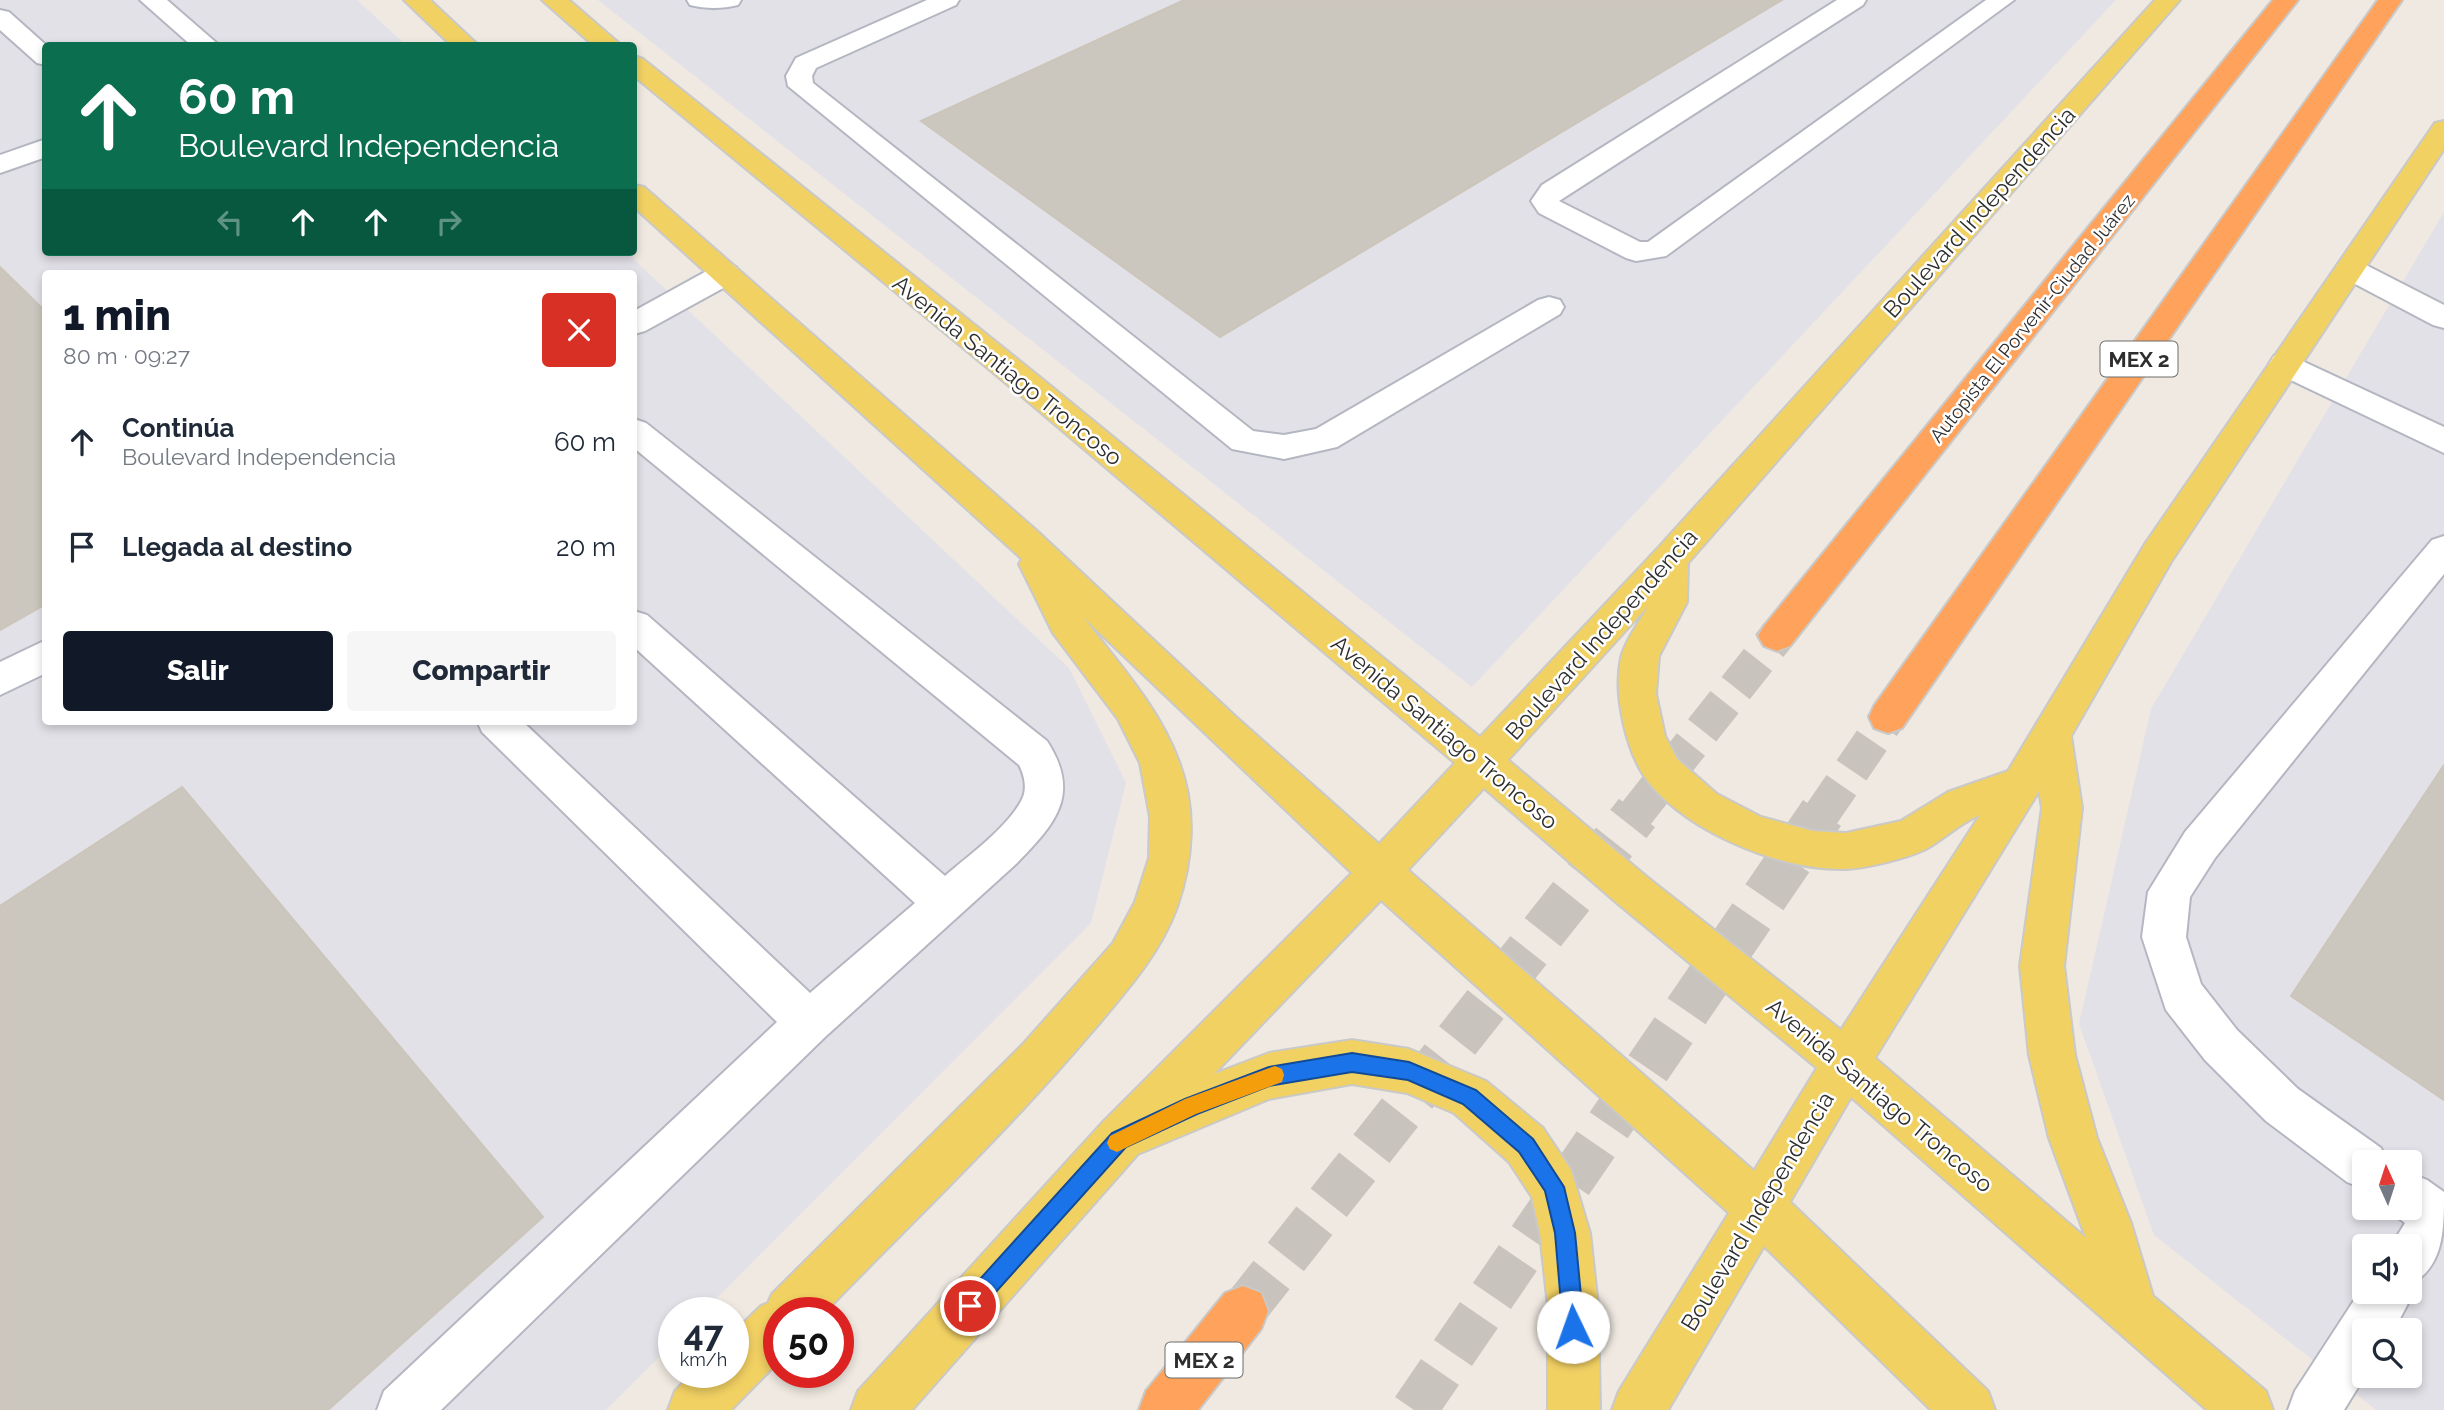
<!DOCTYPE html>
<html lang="es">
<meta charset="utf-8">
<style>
:root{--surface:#fff;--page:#f6f6f7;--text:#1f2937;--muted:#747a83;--accent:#111827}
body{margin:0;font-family:Raleway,sans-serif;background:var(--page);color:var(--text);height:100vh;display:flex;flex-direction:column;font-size:26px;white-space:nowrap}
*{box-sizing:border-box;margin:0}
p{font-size:23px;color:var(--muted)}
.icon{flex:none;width:38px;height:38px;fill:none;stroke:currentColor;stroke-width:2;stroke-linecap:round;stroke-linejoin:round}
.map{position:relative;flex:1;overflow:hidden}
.side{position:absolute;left:42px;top:270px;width:595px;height:455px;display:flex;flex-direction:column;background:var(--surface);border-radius:7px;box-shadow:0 4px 10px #0003}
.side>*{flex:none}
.guide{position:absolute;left:42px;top:42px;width:595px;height:214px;border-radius:7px;box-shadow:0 4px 10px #0003;background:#0b6e4f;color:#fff;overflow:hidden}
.needle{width:46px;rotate:357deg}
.controls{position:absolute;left:2352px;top:1150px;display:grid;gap:14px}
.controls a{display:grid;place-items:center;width:70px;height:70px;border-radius:7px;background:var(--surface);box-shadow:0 4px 10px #0003;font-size:35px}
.speed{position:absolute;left:658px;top:1297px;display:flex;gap:14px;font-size:35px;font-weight:700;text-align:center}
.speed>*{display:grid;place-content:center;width:91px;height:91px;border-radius:50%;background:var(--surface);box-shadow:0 4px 10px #0003;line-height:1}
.speed small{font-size:18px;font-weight:400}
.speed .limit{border:10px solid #d22;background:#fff;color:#111}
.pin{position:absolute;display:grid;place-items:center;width:60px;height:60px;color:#fff;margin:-30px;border:4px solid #fff;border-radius:50%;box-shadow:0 2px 7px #0007}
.me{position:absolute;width:77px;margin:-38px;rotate:357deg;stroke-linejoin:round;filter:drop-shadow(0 0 5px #0008)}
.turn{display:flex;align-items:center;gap:24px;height:147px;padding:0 21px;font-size:32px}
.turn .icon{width:91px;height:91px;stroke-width:2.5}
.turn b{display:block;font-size:49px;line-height:60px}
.lanes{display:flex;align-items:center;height:66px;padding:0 21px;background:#0003;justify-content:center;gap:35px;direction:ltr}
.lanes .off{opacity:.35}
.round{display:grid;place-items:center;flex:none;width:74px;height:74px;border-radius:7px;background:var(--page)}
.summary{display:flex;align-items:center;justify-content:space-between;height:119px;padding:0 21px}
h1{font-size:42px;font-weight:800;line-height:52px;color:var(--accent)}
.cta{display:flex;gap:14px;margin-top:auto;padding:14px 21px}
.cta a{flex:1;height:80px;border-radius:7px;background:var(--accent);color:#fff;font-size:28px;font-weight:800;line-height:80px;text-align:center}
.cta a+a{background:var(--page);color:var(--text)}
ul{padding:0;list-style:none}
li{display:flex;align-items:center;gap:21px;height:105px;padding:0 21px}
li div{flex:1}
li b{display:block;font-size:26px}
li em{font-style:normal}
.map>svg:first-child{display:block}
</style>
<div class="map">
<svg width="2444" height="1410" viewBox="0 0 2444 1410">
<rect width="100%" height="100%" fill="#efe9e1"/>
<!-- industrial -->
<path fill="#e3e1e8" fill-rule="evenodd" d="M0,0H357L406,45L46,46V252H626L1069,668L1126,783L1091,923L703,1312H674V1342L606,1410H0ZM46,273H634V721H46Z
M598,0H2116L1472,687Z
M2444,212V1410H2376L2154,1235L2079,1024L2151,709ZM2364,1162H2410V1208H2364ZM2364,1246H2410V1292H2364ZM2364,1330H2410V1376H2364Z"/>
<!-- building -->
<path fill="#cbc7bf" stroke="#cbc5ba" stroke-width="2" d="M1184,0H1782L1220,337L921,121Z
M0,267L46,312V604L0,630Z
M2444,765V1100L2291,996Z
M182,787L543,1217L328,1410H0V906Z"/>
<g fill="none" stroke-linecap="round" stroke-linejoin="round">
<!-- highway-tunnel-far1 -->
<path stroke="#c8c4bd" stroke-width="36" stroke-dasharray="36 18" stroke-linecap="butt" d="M1635,815L1777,636
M1821,815L1888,717"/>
<!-- highway-tunnel -->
<path stroke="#c8c4bd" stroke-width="46" stroke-dasharray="46 23" stroke-linecap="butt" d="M1243,1311L1637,813
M1414,1410L1822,813"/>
<defs>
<path id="minor" d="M140,0H167L220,46H192Z
M687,0H741L738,5C723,9 705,9 690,5Z
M927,0H959L956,5L816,68L812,76L813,83L1253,431L1284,435L1316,429L1538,300L1549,297L1560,300L1564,307L1560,314L1337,447L1284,459L1232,449L788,86L786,76L796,58Z
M1837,0H1866L1863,5L1559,201L1640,242H1648L1986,0H2014L1666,256L1636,261L1626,258L1539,213L1531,201L1542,185Z
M0,10L9,12L47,46L46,65L37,63L0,30Z
M46,139V157L0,173V155Z
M2350,260L2360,262L2444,305V328L2433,325L2340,276L2335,269L2340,262Z
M725,265L736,267L740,274L736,281L645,331L634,334V311L714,267Z
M2285,353L2444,427V453L2274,372L2269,364L2274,356Z
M634,419L646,423L1047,741C1082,795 1055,824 1016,864L825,1037L441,1410H377L384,1391L777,1022L482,732L477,721H522L810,993L915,903L634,647V611L647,615L945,876C968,856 1011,825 1023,797C1027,787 1024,774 1019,765L634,448Z
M2444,536V574L2215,858L2190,897L2186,937L2201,984L2237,1030L2298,1089L2381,1148L2387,1162H2364V1189L2347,1182L2266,1121L2205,1060L2166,1010L2142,937L2148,892L2185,832L2432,540Z
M46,640V673L0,695V662Z
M2410,1173L2427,1180L2444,1192C2444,1230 2444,1266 2411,1284L2414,1292L2394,1330H2364L2365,1376L2344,1410H2288L2295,1391L2364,1285V1292H2410V1246H2391L2405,1223L2393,1214L2390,1208H2410Z"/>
<path id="major" d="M404,0H430L479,46H452Z
M542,0H569L622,46H594Z
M2155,0H2180L1688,563L1687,602L1659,656L1656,694L1665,736L1677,759L1717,794L1761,817L1813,831L1846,833L1901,821L1948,792L2008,771L2145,544L2435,123L2444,121V149L2171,562L2071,736L2082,808L2064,966L2075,1055L2097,1138L2131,1223L2153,1296L2266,1391L2273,1410H2207L1851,1097L1790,1202L1988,1391L1995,1410H1931L1764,1246L1668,1410H1612L1619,1391L1729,1213L1381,900L1214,1074L1269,1053L1352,1040L1409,1049L1486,1081L1543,1128L1571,1170L1590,1233L1598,1306L1600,1410H1548V1306L1540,1233L1532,1197L1509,1162L1454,1113L1407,1093L1352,1084L1269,1099L1138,1154L912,1410H851L858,1391L1102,1123L1352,873L1083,617C1118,663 1159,707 1179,762C1197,809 1193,861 1177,907C1159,956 1124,994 1091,1033C1008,1131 914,1220 825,1312H779V1361L731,1410H668L675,1391L694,1372H733V1333L761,1306L768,1303L772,1294L1024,1043L1113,943L1135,902L1149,858L1150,817L1140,763L1118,719L1053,633L1019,564L1022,559L634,207V185L644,187L1037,531L1236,717L1379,844L1455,763L1019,394L634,76V56L643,59L1041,378L1480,737L1657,549ZM1648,606C1640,622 1625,640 1621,658C1613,693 1626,755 1650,784C1691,833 1780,870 1844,869C1864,869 1908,858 1926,849C1944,839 1960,823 1980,815L1841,1030L1647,877L1508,760ZM1484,788L1617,903L1817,1068L1754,1171L1408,870ZM2039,791L2042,808L2020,966L2029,1055L2049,1138L2086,1238L1875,1058Z"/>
<path id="highway" d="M2273,0H2298L1790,646L1777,651L1764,646L1758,636L1764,626Z
M2378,0H2402L1902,728L1888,733L1874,728L1869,717L1874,706Z
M1243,1286L1261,1293L1268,1311L1261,1329L1198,1410H1139L1146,1391L1225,1293Z"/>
</defs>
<!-- minor casing -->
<use href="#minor" stroke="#b4b7c1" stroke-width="4"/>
<!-- major casing -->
<use href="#major" stroke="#c9c9c9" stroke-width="4"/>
<!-- highway casing -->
<use href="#highway" stroke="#c9c9c9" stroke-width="4"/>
<!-- minor -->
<use href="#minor" fill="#fff" fill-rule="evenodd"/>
<!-- major -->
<use href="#major" fill="#f2d163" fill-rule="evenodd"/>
<!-- highway -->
<use href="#highway" fill="#ffa35c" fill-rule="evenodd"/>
</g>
<!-- route -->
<path fill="#1a73e8" stroke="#114b97" stroke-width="2" d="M1352,1053L1409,1062L1476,1090L1533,1139L1564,1187L1575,1233L1584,1327L1581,1335L1573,1338L1566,1335L1563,1327L1555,1233L1545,1191L1519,1152L1463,1104L1408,1080L1352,1072L1269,1086L1197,1114L1126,1147L977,1313L970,1317L962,1313L959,1306L962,1299L1112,1133L1185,1099L1269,1067Z"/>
<!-- slow -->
<path fill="#f59e0b" d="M1275,1066L1282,1069L1284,1075L1282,1082L1196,1114L1117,1152L1110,1149L1107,1143L1110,1136L1185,1099Z"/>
<g text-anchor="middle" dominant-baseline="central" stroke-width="5" stroke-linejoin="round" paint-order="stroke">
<!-- far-street labels -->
<g font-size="19" fill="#2e2e2e" stroke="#fff">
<text transform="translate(2032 318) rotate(-51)">Autopista El Porvenir-Ciudad Juárez</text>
</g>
<!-- shield labels -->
<g fill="#fff" stroke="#6d6d6d" stroke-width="2">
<rect x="2100.5" y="341.5" width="77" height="35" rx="5"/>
<rect x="1165.5" y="1342.5" width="77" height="35" rx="5"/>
</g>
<g font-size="21" font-weight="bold" fill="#2e2e2e">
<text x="2139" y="359">MEX 2</text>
<text x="1204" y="1360">MEX 2</text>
</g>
<!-- street labels -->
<g font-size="23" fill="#2e2e2e" stroke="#fff">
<text transform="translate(1979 212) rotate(-48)">Boulevard Independencia</text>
<text transform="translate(1008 370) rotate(39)">Avenida Santiago Troncoso</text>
<text transform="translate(1601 634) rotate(-48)">Boulevard Independencia</text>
<text transform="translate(1445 732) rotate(40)">Avenida Santiago Troncoso</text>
<text transform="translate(1880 1095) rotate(40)">Avenida Santiago Troncoso</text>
<text transform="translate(1757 1211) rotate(-59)">Boulevard Independencia</text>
</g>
</g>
</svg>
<div class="controls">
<a><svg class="needle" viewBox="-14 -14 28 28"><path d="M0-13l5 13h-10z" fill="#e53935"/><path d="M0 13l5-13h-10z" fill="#747a83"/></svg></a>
<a><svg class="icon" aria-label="sound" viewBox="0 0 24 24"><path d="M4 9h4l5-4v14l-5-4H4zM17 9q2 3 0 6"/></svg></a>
<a><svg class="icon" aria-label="search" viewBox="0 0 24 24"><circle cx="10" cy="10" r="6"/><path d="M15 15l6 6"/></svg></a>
</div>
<div class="speed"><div>47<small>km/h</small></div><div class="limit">50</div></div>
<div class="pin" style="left:970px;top:1306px;background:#d93025"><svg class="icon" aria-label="arrive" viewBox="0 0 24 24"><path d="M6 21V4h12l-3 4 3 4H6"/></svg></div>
<svg class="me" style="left:1573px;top:1327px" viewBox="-20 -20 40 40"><circle r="19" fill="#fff"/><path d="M0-13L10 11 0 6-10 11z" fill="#1a73e8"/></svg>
<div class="guide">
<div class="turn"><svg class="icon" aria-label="ahead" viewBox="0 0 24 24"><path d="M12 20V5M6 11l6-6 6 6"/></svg><div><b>60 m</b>Boulevard Independencia</div></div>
<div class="lanes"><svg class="icon off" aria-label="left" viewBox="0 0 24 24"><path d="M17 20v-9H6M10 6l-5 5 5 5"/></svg><svg class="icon" aria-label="ahead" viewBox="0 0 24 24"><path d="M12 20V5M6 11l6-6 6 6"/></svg><svg class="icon" aria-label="ahead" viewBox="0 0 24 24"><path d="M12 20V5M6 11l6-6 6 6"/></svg><svg class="icon off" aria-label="right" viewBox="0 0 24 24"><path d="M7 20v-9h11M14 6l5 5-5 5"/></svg></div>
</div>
<section class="side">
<div class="summary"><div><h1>1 min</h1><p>80 m · 09:27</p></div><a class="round" style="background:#d93025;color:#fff"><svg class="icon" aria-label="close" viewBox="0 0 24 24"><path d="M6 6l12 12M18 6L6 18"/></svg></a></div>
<ul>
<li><svg class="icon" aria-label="ahead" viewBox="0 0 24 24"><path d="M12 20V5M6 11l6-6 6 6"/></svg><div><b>Continúa</b><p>Boulevard Independencia</p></div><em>60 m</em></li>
<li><svg class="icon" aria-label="arrive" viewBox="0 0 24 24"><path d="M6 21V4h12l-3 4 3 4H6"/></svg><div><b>Llegada al destino</b></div><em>20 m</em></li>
</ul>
<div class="cta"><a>Salir</a><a>Compartir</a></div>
</section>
</div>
